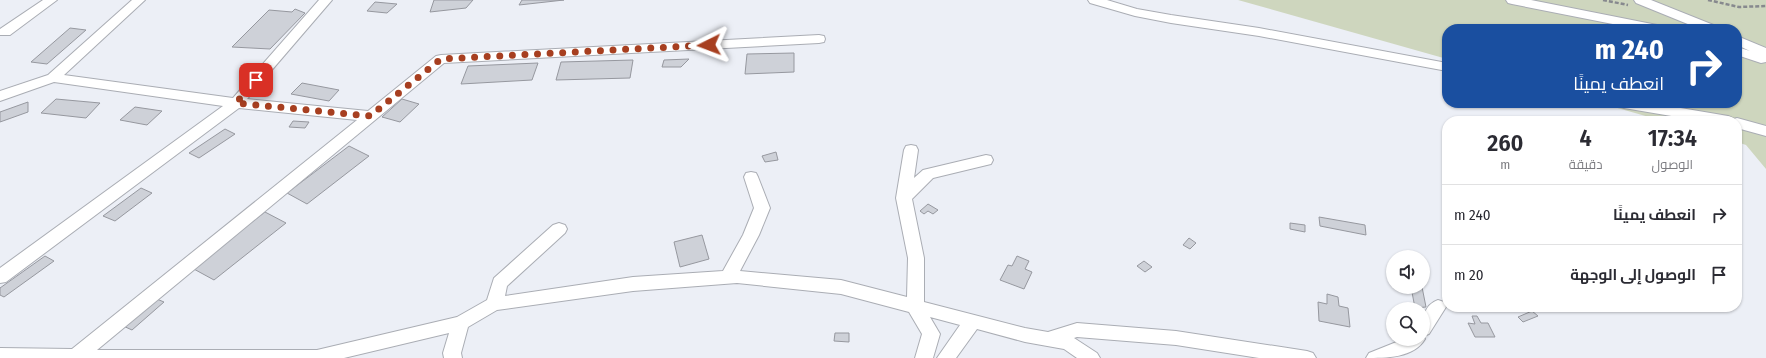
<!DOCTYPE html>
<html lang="ar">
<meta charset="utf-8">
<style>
:root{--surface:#fff;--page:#f7f7f7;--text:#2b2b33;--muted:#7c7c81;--line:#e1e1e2}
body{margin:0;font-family:"Fira Sans Condensed",Cairo,sans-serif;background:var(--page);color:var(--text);direction:rtl;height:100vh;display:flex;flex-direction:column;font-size:15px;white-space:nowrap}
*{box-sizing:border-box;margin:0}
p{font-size:13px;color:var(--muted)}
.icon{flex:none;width:22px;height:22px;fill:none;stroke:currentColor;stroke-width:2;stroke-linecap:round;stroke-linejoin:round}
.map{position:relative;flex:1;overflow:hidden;direction:ltr}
.details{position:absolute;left:1442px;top:116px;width:300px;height:196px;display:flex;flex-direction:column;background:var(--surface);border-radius:16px;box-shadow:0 1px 3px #0004;direction:rtl}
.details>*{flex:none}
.guide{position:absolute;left:1442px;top:24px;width:300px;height:84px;border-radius:16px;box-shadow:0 1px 3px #0004;direction:rtl;background:#1a4fa0;color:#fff;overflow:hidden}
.tools{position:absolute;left:1386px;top:250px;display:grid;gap:8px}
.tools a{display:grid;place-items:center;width:44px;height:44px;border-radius:50%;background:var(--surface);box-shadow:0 1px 3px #0004;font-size:20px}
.pin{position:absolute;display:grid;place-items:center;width:34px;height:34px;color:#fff;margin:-17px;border-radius:8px;box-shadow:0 2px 6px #0006}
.me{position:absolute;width:44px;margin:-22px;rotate:267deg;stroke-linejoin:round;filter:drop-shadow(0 0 3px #0008)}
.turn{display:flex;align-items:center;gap:14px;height:84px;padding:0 12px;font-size:18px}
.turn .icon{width:52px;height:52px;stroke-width:2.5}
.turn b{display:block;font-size:28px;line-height:34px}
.eta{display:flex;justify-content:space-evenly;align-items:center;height:68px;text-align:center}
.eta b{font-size:24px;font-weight:600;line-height:28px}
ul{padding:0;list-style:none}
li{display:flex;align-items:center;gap:12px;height:60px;padding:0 12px;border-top:1px solid var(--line)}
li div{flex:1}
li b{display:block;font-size:15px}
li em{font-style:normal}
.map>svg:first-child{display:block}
</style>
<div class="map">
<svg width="1766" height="358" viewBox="0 0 1766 358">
<rect width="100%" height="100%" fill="#eceff6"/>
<!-- green -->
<path fill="#ced6be" d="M1238,0H1766V169L1746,145L1737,142V121H1663L1600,103H1737V29H1447V59Z"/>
<!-- building -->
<path fill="#ced1d8" stroke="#96989f" d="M434,0H473L466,8L430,12Z
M522,0H564L519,5Z
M375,2L397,4L387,13L367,11Z
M295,9L305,13L270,49L232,47L269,10L292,12Z
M70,28L86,30L47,64L31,62Z
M794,53V72L745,74L747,54Z
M689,59L681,67H662L664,60Z
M633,60L630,78L556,80L561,62Z
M538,63L532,80L461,84L468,66Z
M302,83L339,90L329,101L291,94Z
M56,99L100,103L86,118L41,113Z
M402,99L419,104L400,122L382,117Z
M28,102V112L0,122V112Z
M135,107L162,111L147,125L120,120Z
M293,121L309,122L305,128L289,127Z
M225,129L235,134L199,158L189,153Z
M349,146L369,156L307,204L287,193Z
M776,152L778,160L765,162L762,156Z
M141,188L152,193L115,221L103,216Z
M928,204L938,210L933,214L928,211L924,214L920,211Z
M265,212L286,223L214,280L192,268Z
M1319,217L1365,225L1366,235L1320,226Z
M1290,223L1305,225V232L1290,229Z
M702,235L709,259L680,267L674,242Z
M1189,238L1196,243L1190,249L1183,245Z
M45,256L54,261L4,297L0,295V288Z
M1017,256L1029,261L1025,269L1032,272L1024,289L1000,280L1008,265L1012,266Z
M1144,261L1152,267L1145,272L1137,266Z
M1411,287H1422L1426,307L1415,308Z
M1327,294L1338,297L1339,306L1348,308L1350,327L1319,321L1318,302L1327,304Z
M152,297L164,302L132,330L121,325Z
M1532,311L1538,316L1523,322L1518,317Z
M1472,316H1477L1481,323H1488L1495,337H1475L1468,323L1475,324Z
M835,333H849V342L834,341Z"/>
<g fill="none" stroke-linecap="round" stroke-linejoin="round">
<defs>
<path id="street" d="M43,0H57L10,35H0V29Z
M132,0H145L64,75L233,98L319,0H332L247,99L368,111L436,56L441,55L819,35L824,36L825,39L824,42L819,43L444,63L97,350H317L457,317L487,300L494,278L553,225L559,223L565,225L567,229L565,233L507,286L505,296L633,277L723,271L743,235L754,208L744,177L746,173L751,172L756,173L758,177L770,208L759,235L740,271L841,280L907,297L908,258L896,198L904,150L906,146L911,145L916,146L918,150L914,178L923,170L986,155L991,156L993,160L991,164L933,178L912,199L924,258V302L1025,328L1048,332L1077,323L1176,331L1307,351L1313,353L1316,358H1259L1176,345L1077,337L1074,338L1097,353L1100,358H1077L1064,349L1025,342L977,329L956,358H937L960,325L930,317L940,334L933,358H915L922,334L909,312L841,294L737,283L633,291L497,310L468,327L461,353L462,358H444L443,353L449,333L344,358H0V348L72,349L357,120L239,108L6,282L0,283V268L223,106L54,82L0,101V91L48,75Z
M1088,0H1107L1137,9L1171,15L1259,28L1447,63V71L1259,36L1171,23L1135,16L1090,3Z
M1506,0H1531L1657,25L1662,26L1663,29H1638L1512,4L1508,3Z
M1634,0H1651L1716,26L1717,29H1700L1636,3Z
M1737,36L1766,48V62L1761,63L1737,55V47L1750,51L1737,45Z
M1617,103H1651L1728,116L1734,119L1737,118L1766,126V136L1737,128V121H1701L1624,108L1619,106Z
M1438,300L1444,302L1446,307L1429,334L1423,336L1425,339C1414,358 1386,358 1366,358L1369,353L1404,339H1423C1423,324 1421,306 1438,300Z"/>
</defs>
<!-- street casing -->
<use href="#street" stroke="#aaadb4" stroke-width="2"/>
<!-- path -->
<path stroke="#87898e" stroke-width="2.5" stroke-dasharray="4 2" stroke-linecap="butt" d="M1603,0L1628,5
M1708,0L1739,7L1766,6"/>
<!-- street -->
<use href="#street" fill="#fff" fill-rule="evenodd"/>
</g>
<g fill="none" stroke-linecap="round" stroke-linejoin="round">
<!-- route -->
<path stroke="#a73f20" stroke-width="7" stroke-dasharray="0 12.6" d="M256,80L236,103L370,116L441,59L709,45"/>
</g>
</svg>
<div class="tools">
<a><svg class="icon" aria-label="sound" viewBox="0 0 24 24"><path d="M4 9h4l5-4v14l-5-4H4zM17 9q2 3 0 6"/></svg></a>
<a><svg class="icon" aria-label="search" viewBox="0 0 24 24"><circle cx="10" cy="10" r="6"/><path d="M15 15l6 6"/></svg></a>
</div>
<div class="pin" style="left:256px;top:80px;background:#d93025"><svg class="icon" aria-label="arrive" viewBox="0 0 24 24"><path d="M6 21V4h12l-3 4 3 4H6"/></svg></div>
<svg class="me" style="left:709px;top:45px" viewBox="-20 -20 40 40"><path d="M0-17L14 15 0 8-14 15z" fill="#a73f20" stroke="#fff" stroke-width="4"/></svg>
<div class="guide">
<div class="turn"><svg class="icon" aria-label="right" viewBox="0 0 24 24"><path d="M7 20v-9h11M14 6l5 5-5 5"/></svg><div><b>240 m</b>انعطف يمينًا</div></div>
</div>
<section class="details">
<div class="eta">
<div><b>17:34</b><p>الوصول</p></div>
<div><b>4</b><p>دقيقة</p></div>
<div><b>260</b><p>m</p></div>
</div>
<ul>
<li><svg class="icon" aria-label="right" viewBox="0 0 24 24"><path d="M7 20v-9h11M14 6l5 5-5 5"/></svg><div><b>انعطف يمينًا</b></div><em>240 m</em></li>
<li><svg class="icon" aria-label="arrive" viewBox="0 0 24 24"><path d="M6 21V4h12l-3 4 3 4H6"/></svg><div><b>الوصول إلى الوجهة</b></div><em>20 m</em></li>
</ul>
</section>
</div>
